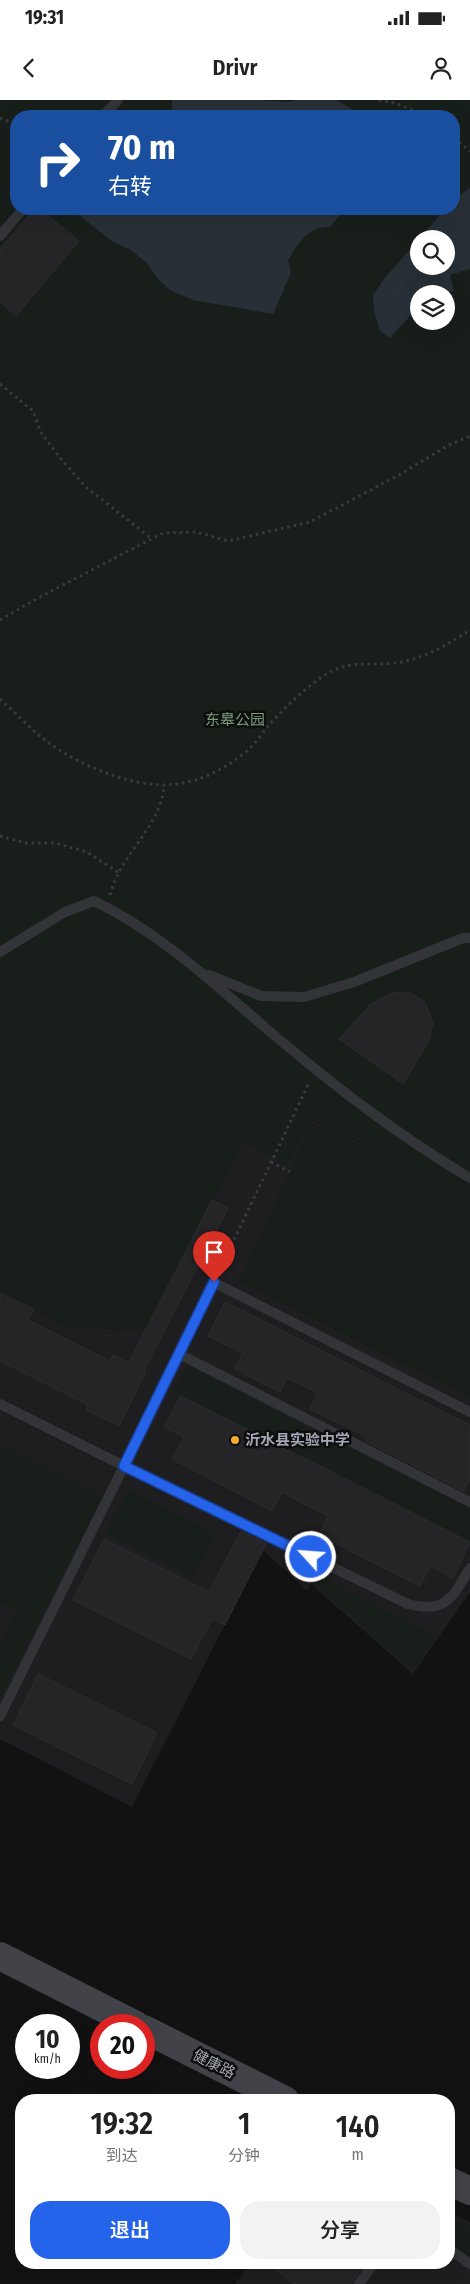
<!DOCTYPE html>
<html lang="zh">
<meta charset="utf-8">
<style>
:root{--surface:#fff;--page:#f2f2f2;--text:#222;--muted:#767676;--accent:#2563eb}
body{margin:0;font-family:"Fira Sans Condensed","Noto Sans SC",sans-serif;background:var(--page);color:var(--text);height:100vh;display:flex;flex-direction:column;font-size:19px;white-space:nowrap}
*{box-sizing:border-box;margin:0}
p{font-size:16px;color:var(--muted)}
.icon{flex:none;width:28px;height:28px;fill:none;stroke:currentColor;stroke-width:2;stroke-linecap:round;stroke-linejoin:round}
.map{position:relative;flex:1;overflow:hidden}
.panel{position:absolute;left:15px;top:1994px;width:440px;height:175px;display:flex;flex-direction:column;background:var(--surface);border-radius:20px;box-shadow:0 5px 20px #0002}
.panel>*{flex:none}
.banner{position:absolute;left:10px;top:10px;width:450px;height:105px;border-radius:20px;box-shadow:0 5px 20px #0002;background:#1a4fa0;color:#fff;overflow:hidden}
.fabs{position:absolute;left:410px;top:130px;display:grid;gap:10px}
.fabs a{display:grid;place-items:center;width:45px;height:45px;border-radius:50%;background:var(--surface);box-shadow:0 5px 20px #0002;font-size:25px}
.speed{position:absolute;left:15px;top:1914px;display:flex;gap:10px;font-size:25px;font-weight:700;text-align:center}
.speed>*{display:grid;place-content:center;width:65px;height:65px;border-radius:50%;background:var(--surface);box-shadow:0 5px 20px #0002;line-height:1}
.speed small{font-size:12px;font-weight:400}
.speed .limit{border:8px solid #d22;background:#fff;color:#111}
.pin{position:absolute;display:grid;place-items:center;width:42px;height:42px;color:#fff;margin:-51px -21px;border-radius:50% 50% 50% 0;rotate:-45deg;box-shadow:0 0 5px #0007}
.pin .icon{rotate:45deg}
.me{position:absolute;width:55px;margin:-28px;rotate:296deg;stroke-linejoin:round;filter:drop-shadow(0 0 4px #0008)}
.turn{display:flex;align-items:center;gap:18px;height:105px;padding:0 15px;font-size:22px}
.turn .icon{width:65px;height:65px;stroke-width:2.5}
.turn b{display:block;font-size:35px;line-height:42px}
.eta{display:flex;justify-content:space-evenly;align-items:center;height:85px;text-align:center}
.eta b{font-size:30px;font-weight:600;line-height:35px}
.primary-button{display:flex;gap:10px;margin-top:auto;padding:10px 15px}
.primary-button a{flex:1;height:58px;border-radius:20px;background:var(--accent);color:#fff;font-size:20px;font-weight:600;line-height:58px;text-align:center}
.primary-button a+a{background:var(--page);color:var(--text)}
.status{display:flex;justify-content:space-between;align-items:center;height:35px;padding:0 25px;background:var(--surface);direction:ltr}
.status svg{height:14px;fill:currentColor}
header{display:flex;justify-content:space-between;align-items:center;height:65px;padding:0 15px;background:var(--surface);font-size:22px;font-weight:600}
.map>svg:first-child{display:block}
</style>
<div class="status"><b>19:31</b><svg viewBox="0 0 49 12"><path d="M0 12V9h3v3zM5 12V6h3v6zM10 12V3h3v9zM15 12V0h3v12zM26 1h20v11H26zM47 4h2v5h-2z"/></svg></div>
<header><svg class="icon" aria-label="back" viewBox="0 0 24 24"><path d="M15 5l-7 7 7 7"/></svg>Drivr<svg class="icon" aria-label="person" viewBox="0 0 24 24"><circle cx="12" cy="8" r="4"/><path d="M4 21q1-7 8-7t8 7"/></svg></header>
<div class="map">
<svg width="470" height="2184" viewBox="0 0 470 2184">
<rect width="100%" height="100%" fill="#121213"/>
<!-- built -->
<path fill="#1e1e20" d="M310,1019L470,1094V1492L413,1574L311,1484L307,1491L263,1450L132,1707L0,1639V1193L69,1227L145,1230L243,1042Z
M449,2112L470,2122V2184H235L251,2163L449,2162Z"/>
<!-- green -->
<path fill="#181e19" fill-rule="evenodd" d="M0,0H470V1094L311,1019L287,1065L243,1042L145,1230L69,1227L0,1193ZM16,16H454V109H16ZM419,139H446V166H419ZM419,194H446V221H419Z
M312,1023L470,1097V1297L239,1182Z
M187,1266L470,1410V1442L174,1292Z
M0,1344L102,1395L0,1599V1545L17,1511L0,1502Z
M128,1390L215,1434L192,1478L105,1434Z
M314,1473L436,1536L412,1570L312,1481Z
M449,2118L470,2127V2158L449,2144Z"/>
<!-- water -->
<path fill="#283037" d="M172,0H254L288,2L297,0H336L364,16H172Z
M470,88V169L450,175L454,191L446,194H419V207L415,208L411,215L390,238L380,231L374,211L373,195L384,179L419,139V166H446V139H419L445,109H454V99Z
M71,109H345L330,127C309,125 297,145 288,160L291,173L273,214L193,200L170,190L157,178L146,162L129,149L113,142Z"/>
<!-- building -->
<path fill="#252527" stroke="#2c2c2f" d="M34,109H40L79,141L16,216L0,202V149Z
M408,892L425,902L433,924L428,943L403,984L339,939L370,905L391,893Z
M212,1100L228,1108L144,1270L146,1271L119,1326L86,1310L88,1305L0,1261V1193L34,1209L28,1220L110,1261L113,1255L129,1262Z
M225,1202L470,1325V1379L464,1391L365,1341L367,1337L310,1309L318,1293L287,1278L280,1292L235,1269L243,1253L208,1236Z
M181,1296L470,1442L453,1478L430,1466L420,1486L319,1435L328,1416L306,1405L282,1392L272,1411L172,1359L184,1337L164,1327Z
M241,1431L266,1444L225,1525L212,1519L191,1559L73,1500L104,1439L209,1492Z
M38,1574L157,1633L132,1684L13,1625Z
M266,2162H366L350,2184H294Z"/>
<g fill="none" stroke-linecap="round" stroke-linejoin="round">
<!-- path -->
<path stroke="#393b3f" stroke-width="3" stroke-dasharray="2.5 4" stroke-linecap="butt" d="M379,0L395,3L426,16
M0,18L16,24
M454,38L470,51
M0,284L33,311L40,331L60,358L86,387L152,439
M0,520L38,498L163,433L196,432L228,441L310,422L397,376L449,345L470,336
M0,599C16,613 31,630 48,642C77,664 127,685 164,685C195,685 227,669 249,649C257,642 262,633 268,626C285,607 307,586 328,573C351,560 371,566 394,563C422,560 447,545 470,530
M0,736L26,743H55L87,752L119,773
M110,795C120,754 162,726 164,685
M271,1062L290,1072
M220,1169L309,983"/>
<!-- lane -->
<path stroke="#333438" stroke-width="10" d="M103,16L118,0
M0,136L23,109
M0,852L65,812L94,801C159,832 213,883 268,930C332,984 397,1035 470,1078
M209,875L261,896L304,897L354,882L463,838H470
M179,1254L470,1402
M0,1304L124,1366L0,1616
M470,1312L213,1182L124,1366L408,1504C446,1514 452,1498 470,1468
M449,2149L470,2164
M359,2184L375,2162"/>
<!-- secondary -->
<path stroke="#414348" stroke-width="28" d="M0,1856L136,1925
M144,1929L285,2000
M449,2081L470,2091"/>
</g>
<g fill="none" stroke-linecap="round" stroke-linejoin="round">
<defs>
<path id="route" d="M214,1182L124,1366L311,1457"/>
</defs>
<!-- route casing -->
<use href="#route" stroke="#184099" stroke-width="12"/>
<!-- route -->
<use href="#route" stroke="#2563eb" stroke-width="9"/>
</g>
<!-- markers -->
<circle fill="#f2af2b" stroke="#0d0d0e" stroke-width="2" cx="235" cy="1340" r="5"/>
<g text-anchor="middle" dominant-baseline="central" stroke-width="5" stroke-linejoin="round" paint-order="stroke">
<!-- park labels -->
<g font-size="15" fill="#7a9f7c" stroke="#0d0d0e">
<text x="235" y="620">东皋公园</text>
</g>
<!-- poi labels -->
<g font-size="15" font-weight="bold" fill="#a3a8b4" stroke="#0d0d0e" text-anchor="start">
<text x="245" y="1340">沂水县实验中学</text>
</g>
<!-- street labels -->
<g font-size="15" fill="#a3a8b4" stroke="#0d0d0e">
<text transform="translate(214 1964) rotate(27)">健康路</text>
</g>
</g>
</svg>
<div class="fabs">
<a><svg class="icon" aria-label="search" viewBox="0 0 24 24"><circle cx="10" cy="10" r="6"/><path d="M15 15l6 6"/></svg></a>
<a><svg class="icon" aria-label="layers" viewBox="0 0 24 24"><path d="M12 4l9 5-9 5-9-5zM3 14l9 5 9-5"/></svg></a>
</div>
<div class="speed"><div>10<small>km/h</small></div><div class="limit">20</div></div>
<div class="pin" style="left:214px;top:1182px;background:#d93025"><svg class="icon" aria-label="arrive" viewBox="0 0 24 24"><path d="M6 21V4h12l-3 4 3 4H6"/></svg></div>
<svg class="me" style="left:311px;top:1457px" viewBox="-20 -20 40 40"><circle r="17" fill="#2563eb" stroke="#fff" stroke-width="3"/><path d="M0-11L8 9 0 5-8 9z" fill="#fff"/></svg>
<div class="banner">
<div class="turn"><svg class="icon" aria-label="right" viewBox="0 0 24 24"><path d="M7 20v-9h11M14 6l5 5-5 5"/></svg><div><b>70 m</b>右转</div></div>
</div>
<section class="panel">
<div class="eta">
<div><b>19:32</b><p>到达</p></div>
<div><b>1</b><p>分钟</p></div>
<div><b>140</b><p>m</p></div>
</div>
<div class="primary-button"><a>退出</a><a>分享</a></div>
</section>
</div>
